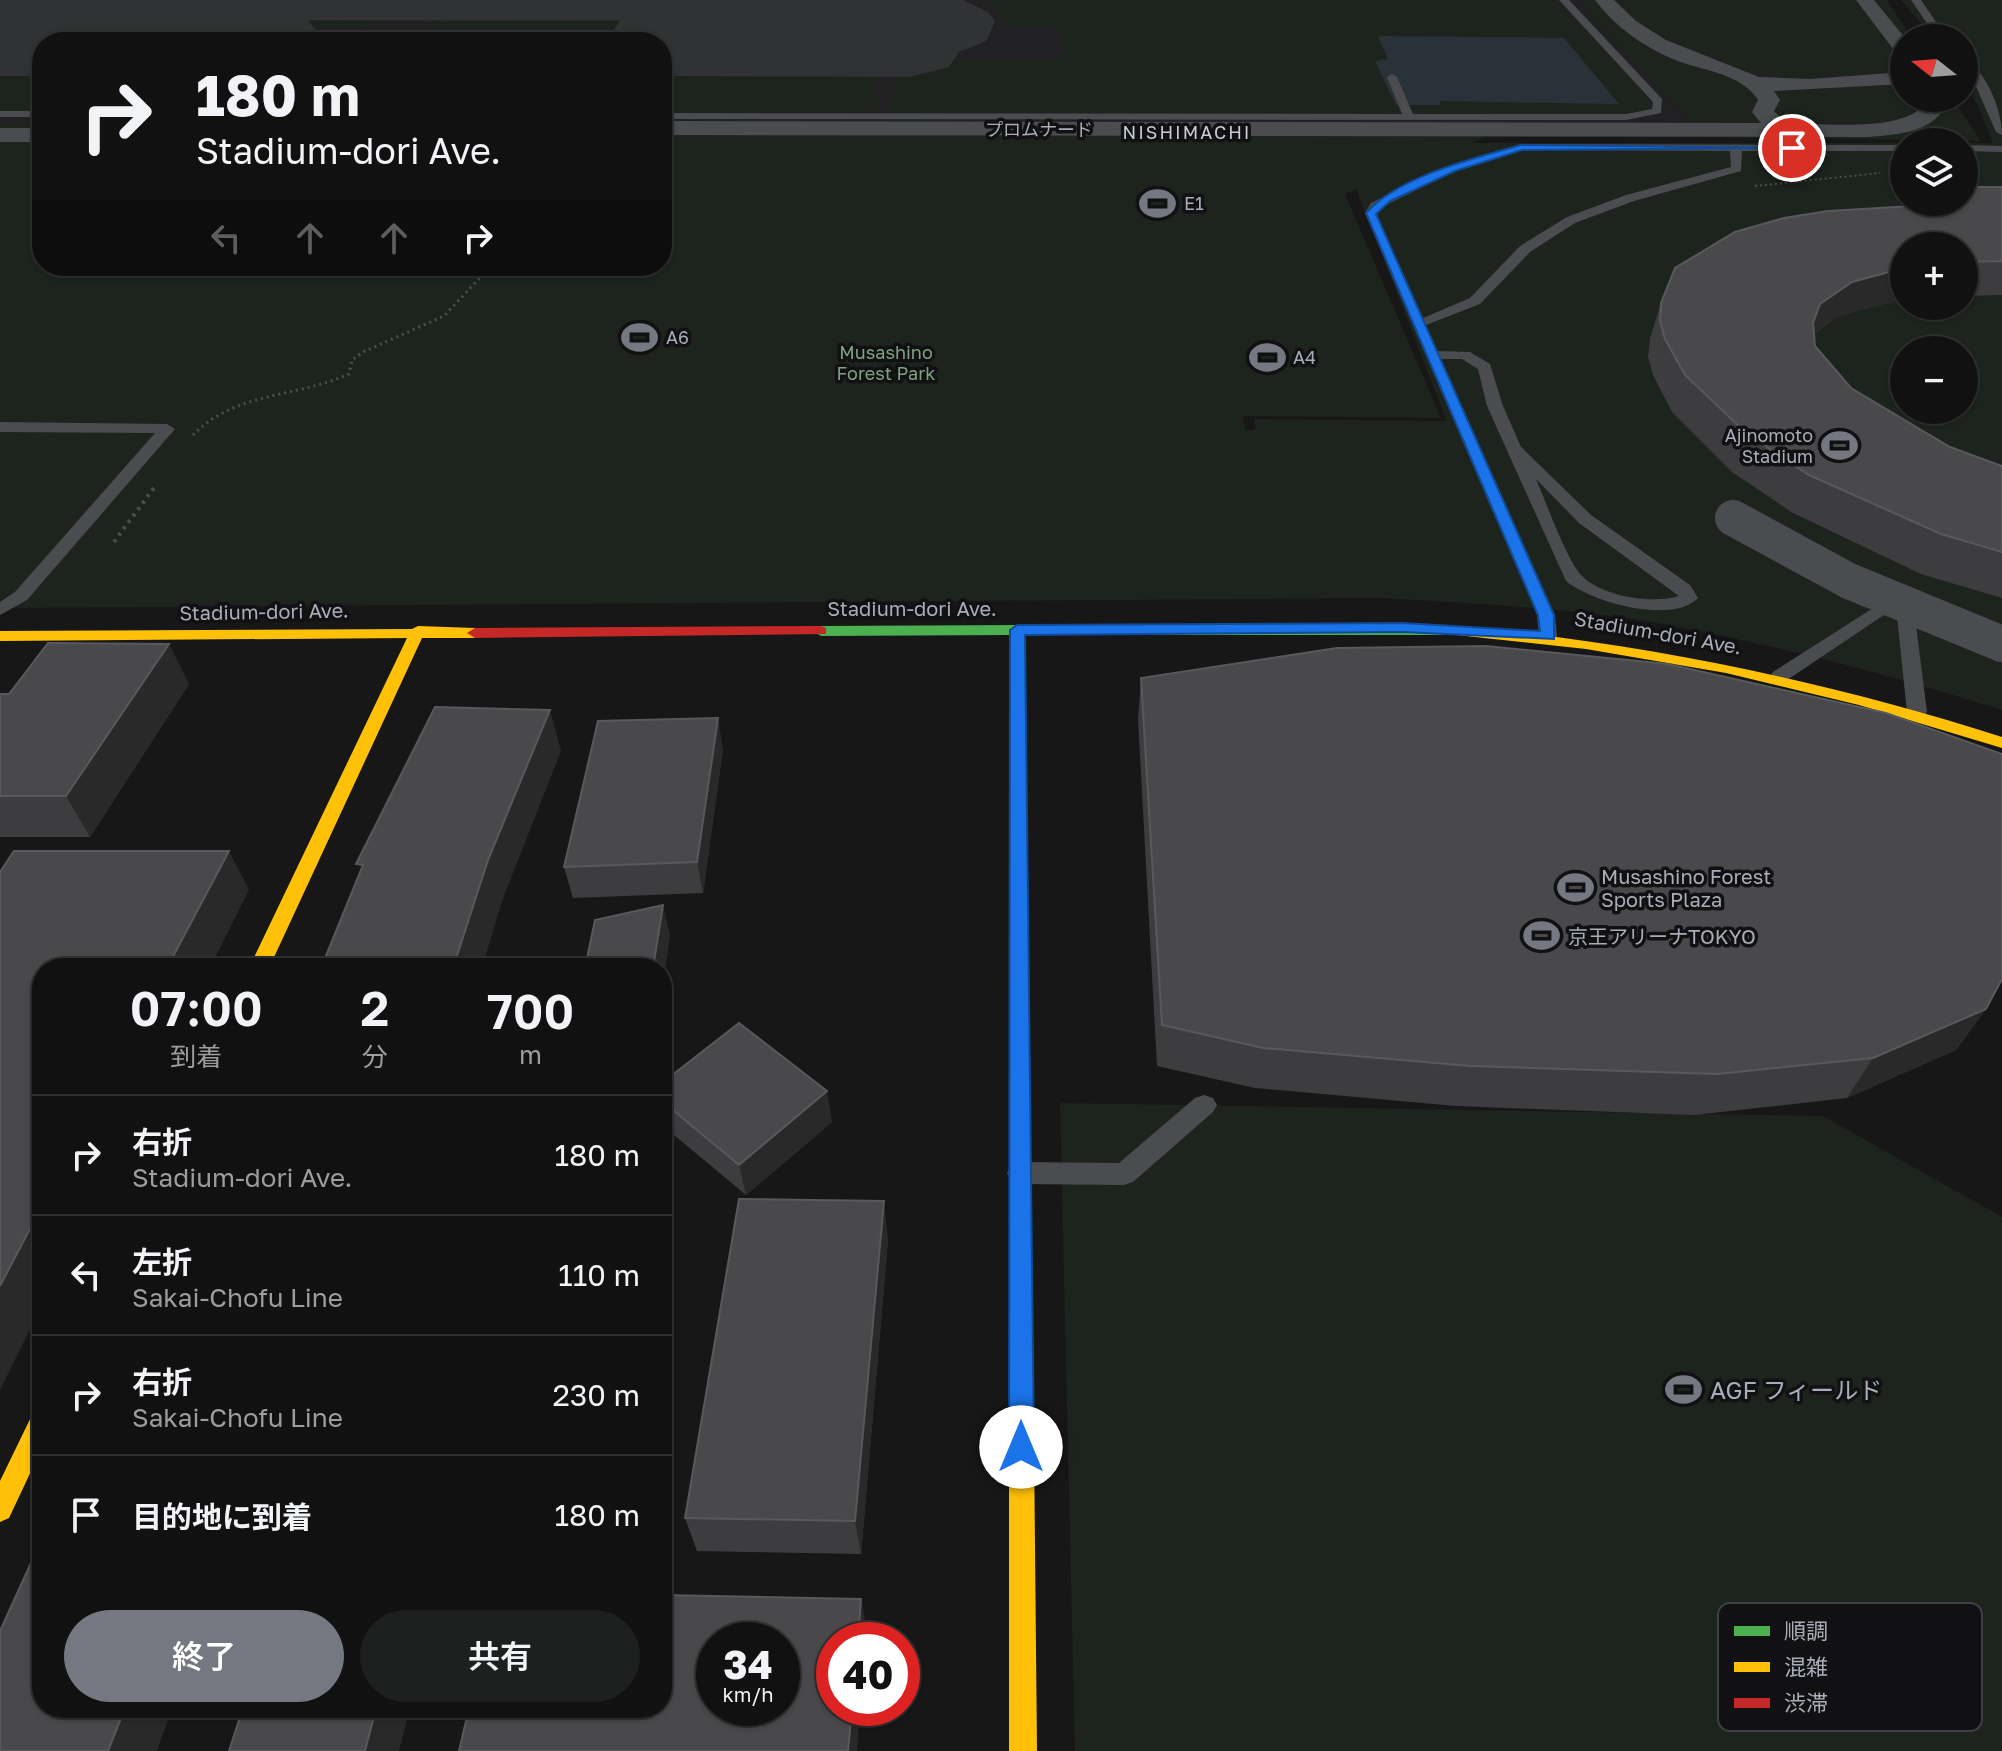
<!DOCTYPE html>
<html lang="ja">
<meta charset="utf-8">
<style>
:root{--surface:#111;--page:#1e1f1f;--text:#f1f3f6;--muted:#9c9d9f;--line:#303131;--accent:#757880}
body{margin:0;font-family:"Golos Text","Noto Sans JP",sans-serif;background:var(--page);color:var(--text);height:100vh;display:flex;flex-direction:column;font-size:30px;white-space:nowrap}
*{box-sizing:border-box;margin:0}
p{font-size:26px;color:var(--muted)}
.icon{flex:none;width:44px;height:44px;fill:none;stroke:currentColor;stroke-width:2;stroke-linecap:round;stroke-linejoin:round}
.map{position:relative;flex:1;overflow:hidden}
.drawer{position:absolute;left:32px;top:958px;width:640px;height:760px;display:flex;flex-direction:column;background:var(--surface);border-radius:32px;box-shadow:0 2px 6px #0004,0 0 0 2px var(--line)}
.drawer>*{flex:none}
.guide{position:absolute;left:32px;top:32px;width:640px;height:244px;border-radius:32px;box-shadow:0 2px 6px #0004,0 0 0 2px var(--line);background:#111;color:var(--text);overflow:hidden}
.needle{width:52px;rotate:287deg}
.buttons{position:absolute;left:1890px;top:24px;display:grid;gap:16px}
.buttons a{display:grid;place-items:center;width:88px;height:88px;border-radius:50%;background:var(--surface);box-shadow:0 2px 6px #0004,0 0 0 2px var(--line);font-size:40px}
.speed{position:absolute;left:696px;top:1622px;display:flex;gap:16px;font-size:40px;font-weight:700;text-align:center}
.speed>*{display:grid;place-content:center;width:104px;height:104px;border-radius:50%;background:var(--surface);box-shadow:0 2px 6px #0004,0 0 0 2px var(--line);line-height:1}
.speed small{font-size:20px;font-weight:400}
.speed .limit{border:12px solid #d22;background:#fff;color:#111}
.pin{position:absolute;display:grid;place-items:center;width:68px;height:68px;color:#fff;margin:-34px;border:4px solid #fff;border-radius:50%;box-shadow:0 2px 8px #0007}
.me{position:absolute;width:88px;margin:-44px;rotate:0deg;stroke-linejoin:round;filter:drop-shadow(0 0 6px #0008)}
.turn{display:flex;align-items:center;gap:28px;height:168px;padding:0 32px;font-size:36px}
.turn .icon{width:104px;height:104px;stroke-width:2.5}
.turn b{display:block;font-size:56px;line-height:68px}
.lanes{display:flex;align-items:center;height:76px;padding:0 32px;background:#0003;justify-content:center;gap:40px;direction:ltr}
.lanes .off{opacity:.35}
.eta{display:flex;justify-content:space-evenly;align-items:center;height:136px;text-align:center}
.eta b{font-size:48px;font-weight:600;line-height:56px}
.primary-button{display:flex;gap:16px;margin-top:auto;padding:16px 32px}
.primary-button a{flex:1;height:92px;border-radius:48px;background:var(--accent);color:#fff;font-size:32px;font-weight:600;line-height:92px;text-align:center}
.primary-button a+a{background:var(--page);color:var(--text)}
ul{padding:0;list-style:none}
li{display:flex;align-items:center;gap:24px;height:120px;padding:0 32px;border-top:2px solid var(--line)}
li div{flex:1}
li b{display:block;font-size:30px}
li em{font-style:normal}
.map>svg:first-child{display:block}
</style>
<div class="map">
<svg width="2002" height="1751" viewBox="0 0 2002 1751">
<rect width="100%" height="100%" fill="#171717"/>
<!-- built -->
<path fill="#212123" d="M0,0H1578L1691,124L662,123V42H42V122H0Z"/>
<!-- green -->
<path fill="#1d241e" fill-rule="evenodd" d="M992,0H1561L1661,108L1639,117L898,114L890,110L898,59H1063L1059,27H1006L1002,15L986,5Z
M1578,0H1887L1912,38H1904V98H1952L1981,141L1490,134L1472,143H1904V202H1964V143H1993L1977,103L1964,85V38H1933L1901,0H2002V710C1898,677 1791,649 1684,628C1584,608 1482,604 1380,598L0,608V122H42V266H662V123H1690ZM1356,189L1447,421L1254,419L1256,430H1245L1243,416L1441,418L1345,194ZM1904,246H1964V306H1904ZM1904,350H1964V410H1904Z
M0,17H370L380,19L371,26L356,28H0Z
M451,17H845L849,21L839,27L435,26L437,21Z
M662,57L886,58L883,75L875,79L873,93L879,96L876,111L662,113Z
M0,59H42V112H0Z
M1060,1103L1823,1116L2002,1217V1751H1075Z"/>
<!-- water -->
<path fill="#2a3239" d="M1378,36L1564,38L1619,104L1440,101L1441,105H1396L1375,61L1388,59Z"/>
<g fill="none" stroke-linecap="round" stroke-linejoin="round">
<!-- taxiway -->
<path fill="#313233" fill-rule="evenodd" d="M0,0H963L988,12L995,21L987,40C963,53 936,59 909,53L902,43L909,33L950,24L927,21L0,20Z"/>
<!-- runway -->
<path fill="#313233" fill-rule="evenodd" d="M0,8H267L307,18L323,42H42V76H0Z
M662,8L909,9L949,19L965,43L949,67L909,77L662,76V42H606L622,18Z"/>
<!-- path-far2 -->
<path stroke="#4d4e52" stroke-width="2" stroke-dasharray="2 3" stroke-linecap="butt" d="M1755,186L1880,173"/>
<!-- path-far1 -->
<path stroke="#4d4e52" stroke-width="3" stroke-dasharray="2 4" stroke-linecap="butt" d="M193,435C236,391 296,398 349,374L352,360L363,352L444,316L491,266"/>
<!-- path -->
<path stroke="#4d4e52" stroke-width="4" stroke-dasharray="3 5" stroke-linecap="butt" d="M114,542L156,485"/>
<!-- lane -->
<path fill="#4b4c50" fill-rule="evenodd" d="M1559,0H1569L1662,99L1661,113L1626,120L662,119V113L1402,114L1387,77L1392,74L1397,77L1413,114H1626L1652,109L1653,102Z
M1911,0H1921L1947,38H1937Z
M1964,59C1987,71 2002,111 2002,135L1996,132L1971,75L1964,68Z
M0,111H42V117H0Z
M1521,144L1904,145V151H1742L1741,171L1634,201L1575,223L1530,252L1480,304L1426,325L1437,351L1470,352L1490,364L1503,406L1521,447L1591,515L1690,585L1698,598C1672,625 1591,602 1566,581L1487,406L1478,369L1462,359H1441L1555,615L1557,636L1548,642L1539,636L1537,615L1365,213L1371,203L1447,167ZM1522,150L1730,151L1731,167L1626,195L1567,217L1520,246L1470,298L1423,318L1380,222L1377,213L1380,208L1455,171ZM1536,479L1579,523L1679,596C1652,604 1603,597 1582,576C1567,561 1546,502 1536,479Z
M1964,145L2002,146V152L1964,151Z
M0,422L167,424L175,429L27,600L0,615V602L15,592L155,433L0,432Z
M1903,589L1912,594L1927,712L1924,716L1917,718L1907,712L1896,607L1787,680H1773L1770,676L1773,672Z
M1204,1095L1213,1098L1217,1105L1213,1112L1133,1182L1124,1185L1020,1184L1011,1181L1007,1173L1011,1165L1020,1162L1119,1163L1195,1098Z"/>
<!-- street -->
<path fill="#4b4c50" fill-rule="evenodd" d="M1595,0H1614L1636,21L1666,40L1759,77L1810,79L1904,72V84L1774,91L1780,100L1774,111L1785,123C1820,123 1913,135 1928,98H1950C1936,133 1901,134 1868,137L662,135V121L1761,123L1752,112L1758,100C1741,73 1703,71 1675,60C1644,47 1615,27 1595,0Z
M1856,0H1874L1905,38L1904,56L1897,54Z
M0,128H42V142H0Z"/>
<!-- fast -->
<path fill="#4caf50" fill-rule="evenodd" d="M1017,625H1443L1451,630L1443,635H1025L1029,1041L1026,1047L1019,1049L1012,1047L1009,1041V635L821,636L813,631L821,626Z"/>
<!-- slow -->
<path fill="#ffc107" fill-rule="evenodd" d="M1443,625C1635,641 1819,679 2002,737V748L1859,705L1726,673L1586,649L1438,633V627Z
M418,626L475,628L483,633L475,638H422L269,968H249L407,638L0,641V631L412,629Z
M1021,1333L1029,1336L1033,1344L1037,1751H1009V1344L1013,1336Z
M42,1409V1448L9,1518L0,1522V1481L33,1413Z"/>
<!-- jam -->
<path fill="#c62828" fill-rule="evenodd" d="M821,626L826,628V634L475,638L467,633L475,628Z
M1019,1033L1026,1035L1029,1041L1033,1344L1029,1352L1021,1355L1013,1352L1009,1344V1041L1012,1035Z"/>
<!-- street-bridge -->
<path stroke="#4b4c50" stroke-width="36" d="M1733,518L1849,581L2002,644"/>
</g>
<!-- wall -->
<path fill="#3d3d3f" d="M2002,187V295L1964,296V246H1904V299L1838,316L1814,334L1815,346L1851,388L1950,447L2002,466V598L1921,574L1793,513L1732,472L1672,412L1653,375L1648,357L1650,338L1661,303L1933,205L1934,202H1964Z
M1141,678L1986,1009L1956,1050L1847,1098L1694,1115L1456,1106L1255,1088L1157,1066L1138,719Z
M189,684L90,837H0V694Z
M723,749L703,893L573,898L564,867Z
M662,1083L832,1122L746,1195L662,1125Z
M888,1240L861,1554L697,1551L685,1518Z"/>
<!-- shaded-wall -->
<path fill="#29292a" d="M1904,268V299L1838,316L1806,339L1820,304L1852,282Z
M169,644L189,684L90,837L66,796Z
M550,710L561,751L502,901L482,968H453L488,860Z
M718,718L723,749L703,893L697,862Z
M229,851L249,890L210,968H167Z
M663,905L670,936L662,992V968H653Z
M1986,1009L1956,1050L1847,1098L1873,1058Z
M827,1091L832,1122L746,1195L739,1165Z
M884,1201L888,1240L861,1554L855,1521Z
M42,1206V1305L0,1390V1286Z
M861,1599L867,1630L866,1640H858Z
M125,1708H172L157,1751H108Z
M376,1708H410L399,1751H365Z
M852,1708H860L857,1751H848Z"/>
<!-- building -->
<path fill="#49494c" stroke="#58595d" stroke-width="2" fill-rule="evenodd" d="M1964,187H2002V261L1964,262V246H1904V268L1852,282L1820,304L1813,323L1815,346L1851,388L1950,447L2002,466V552L1941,534L1809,475L1747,434L1685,375L1665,339L1660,321L1661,303L1675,268L1735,232L1784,218L1828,211L1964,203L1962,202H1964Z
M48,643L169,644L66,796H0V694H9Z
M1486,646L1668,664L1886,713L2002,754V979L1986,1009L1873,1058L1717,1074L1470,1066L1263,1048L1162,1025L1141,678L1337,648Z
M435,707L550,710L488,860L453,968H321L363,865L356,864Z
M718,718L697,862L564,867L598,721Z
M14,851H229L167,968H42V1206L0,1286V872Z
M663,905L653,968H585L595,920Z
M739,1023L827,1091L739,1165L662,1101V1083Z
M739,1199L884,1201L855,1521L685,1518Z
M35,1554H42V1708H125L108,1751H0V1631Z
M662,1595L861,1599L858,1640H834V1708H852L848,1751H459L469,1708H662ZM714,1640H782V1708H714Z
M243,1708H376L365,1751H229Z"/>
<!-- route -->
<path fill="#1a73e8" stroke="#114b97" stroke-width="2" d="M1521,145L1797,148L1522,150L1455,171L1390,201L1376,214L1554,615V639L1403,632L1025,635L1034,1447L1030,1455L1021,1459L1012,1455L1009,1447L1010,630L1017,625L1403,623L1540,631L1538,615L1366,213C1399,176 1474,158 1521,145Z"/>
<!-- icons -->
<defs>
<symbol id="stadium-bare" viewBox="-9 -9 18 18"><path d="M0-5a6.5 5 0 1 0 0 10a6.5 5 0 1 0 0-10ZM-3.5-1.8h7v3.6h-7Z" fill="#757880" stroke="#111113" stroke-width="2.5" paint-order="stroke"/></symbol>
</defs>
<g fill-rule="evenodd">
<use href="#stadium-bare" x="1132" y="178" width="51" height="51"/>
<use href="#stadium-bare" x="614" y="312" width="51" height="51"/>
<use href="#stadium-bare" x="1242" y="332" width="51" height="51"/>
<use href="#stadium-bare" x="1814" y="420" width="51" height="51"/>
<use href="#stadium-bare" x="1550" y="862" width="51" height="51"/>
<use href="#stadium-bare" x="1516" y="910" width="51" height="51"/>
<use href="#stadium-bare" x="1658" y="1364" width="51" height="51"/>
</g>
<g text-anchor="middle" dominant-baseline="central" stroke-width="7" stroke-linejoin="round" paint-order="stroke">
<!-- far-street labels -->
<g font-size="18" fill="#a8adb8" stroke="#111113">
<text x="1039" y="129">プロムナード</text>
</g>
<!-- far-neighbourhood labels -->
<g font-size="18" letter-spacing="2" fill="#c9ccd4" stroke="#111113">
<text x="1187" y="132">NISHIMACHI</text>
</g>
<!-- far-poi labels -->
<g font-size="18" fill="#a8adb8" stroke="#111113" text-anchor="start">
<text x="1184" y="203">E1</text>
<text x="666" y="337">A6</text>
<text x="1293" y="357">A4</text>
<text x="1813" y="435" text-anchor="end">Ajinomoto<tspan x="1813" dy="21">Stadium</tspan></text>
</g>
<!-- far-park labels -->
<g font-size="18" fill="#7fa381" stroke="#111113">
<text x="886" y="352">Musashino<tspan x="886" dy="21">Forest Park</tspan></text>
</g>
<!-- street labels -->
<g font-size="20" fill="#a8adb8" stroke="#111113">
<text x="912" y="608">Stadium-dori Ave.</text>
<text transform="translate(264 611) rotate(-1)">Stadium-dori Ave.</text>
<text transform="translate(1658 632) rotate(10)">Stadium-dori Ave.</text>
</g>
<!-- poi labels -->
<g font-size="20" fill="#a8adb8" stroke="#111113" text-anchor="start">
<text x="1601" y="876">Musashino Forest<tspan x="1601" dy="23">Sports Plaza</tspan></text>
<text x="1568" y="936">京王アリーナTOKYO</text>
</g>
<!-- near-poi labels -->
<g font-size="24" fill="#a8adb8" stroke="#111113" text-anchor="start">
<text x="1710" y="1389">AGF フィールド</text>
</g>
</g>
<!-- legend -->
<rect x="1718" y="1603" width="264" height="128" rx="12" fill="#111113" stroke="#3e4045" stroke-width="2"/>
<rect x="1734" y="1626" width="36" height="10" fill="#4caf50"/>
<rect x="1734" y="1662" width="36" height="10" fill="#ffc107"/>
<rect x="1734" y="1698" width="36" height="10" fill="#c62828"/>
<g font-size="22" fill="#a8adb8">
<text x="1784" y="1639">順調</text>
<text x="1784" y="1675">混雑</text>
<text x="1784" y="1711">渋滞</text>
</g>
</svg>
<div class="buttons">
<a><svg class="needle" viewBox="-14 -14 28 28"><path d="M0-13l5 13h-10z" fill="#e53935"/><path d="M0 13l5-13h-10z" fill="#9c9d9f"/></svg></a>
<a><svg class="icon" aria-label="layers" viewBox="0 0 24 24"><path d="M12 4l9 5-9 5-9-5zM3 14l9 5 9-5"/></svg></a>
<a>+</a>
<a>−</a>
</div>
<div class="speed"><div>34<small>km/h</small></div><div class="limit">40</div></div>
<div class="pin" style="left:1792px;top:148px;background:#d93025"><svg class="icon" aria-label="arrive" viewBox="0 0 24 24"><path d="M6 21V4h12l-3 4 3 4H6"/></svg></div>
<svg class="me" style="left:1021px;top:1447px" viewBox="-20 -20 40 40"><circle r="19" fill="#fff"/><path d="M0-13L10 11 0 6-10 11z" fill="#1a73e8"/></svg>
<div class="guide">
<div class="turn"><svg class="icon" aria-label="right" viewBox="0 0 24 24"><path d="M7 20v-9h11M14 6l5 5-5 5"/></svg><div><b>180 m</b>Stadium-dori Ave.</div></div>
<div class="lanes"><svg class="icon off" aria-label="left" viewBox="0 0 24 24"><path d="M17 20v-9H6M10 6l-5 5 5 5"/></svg><svg class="icon off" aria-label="ahead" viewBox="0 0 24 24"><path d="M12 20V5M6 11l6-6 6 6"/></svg><svg class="icon off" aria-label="ahead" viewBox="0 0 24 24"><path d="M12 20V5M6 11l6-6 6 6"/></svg><svg class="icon" aria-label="right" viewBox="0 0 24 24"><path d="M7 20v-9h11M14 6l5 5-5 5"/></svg></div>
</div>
<section class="drawer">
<div class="eta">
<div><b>07:00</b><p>到着</p></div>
<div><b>2</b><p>分</p></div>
<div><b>700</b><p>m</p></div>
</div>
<ul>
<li><svg class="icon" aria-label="right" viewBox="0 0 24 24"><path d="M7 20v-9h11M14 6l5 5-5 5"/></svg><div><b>右折</b><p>Stadium-dori Ave.</p></div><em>180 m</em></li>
<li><svg class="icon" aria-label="left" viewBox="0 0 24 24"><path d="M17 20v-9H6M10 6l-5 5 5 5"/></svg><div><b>左折</b><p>Sakai-Chofu Line</p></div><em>110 m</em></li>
<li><svg class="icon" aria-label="right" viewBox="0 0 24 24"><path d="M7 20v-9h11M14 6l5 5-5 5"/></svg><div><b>右折</b><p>Sakai-Chofu Line</p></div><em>230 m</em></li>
<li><svg class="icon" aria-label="arrive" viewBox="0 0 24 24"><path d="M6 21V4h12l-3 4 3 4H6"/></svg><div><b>目的地に到着</b></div><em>180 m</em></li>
</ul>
<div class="primary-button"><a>終了</a><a>共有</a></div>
</section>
</div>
